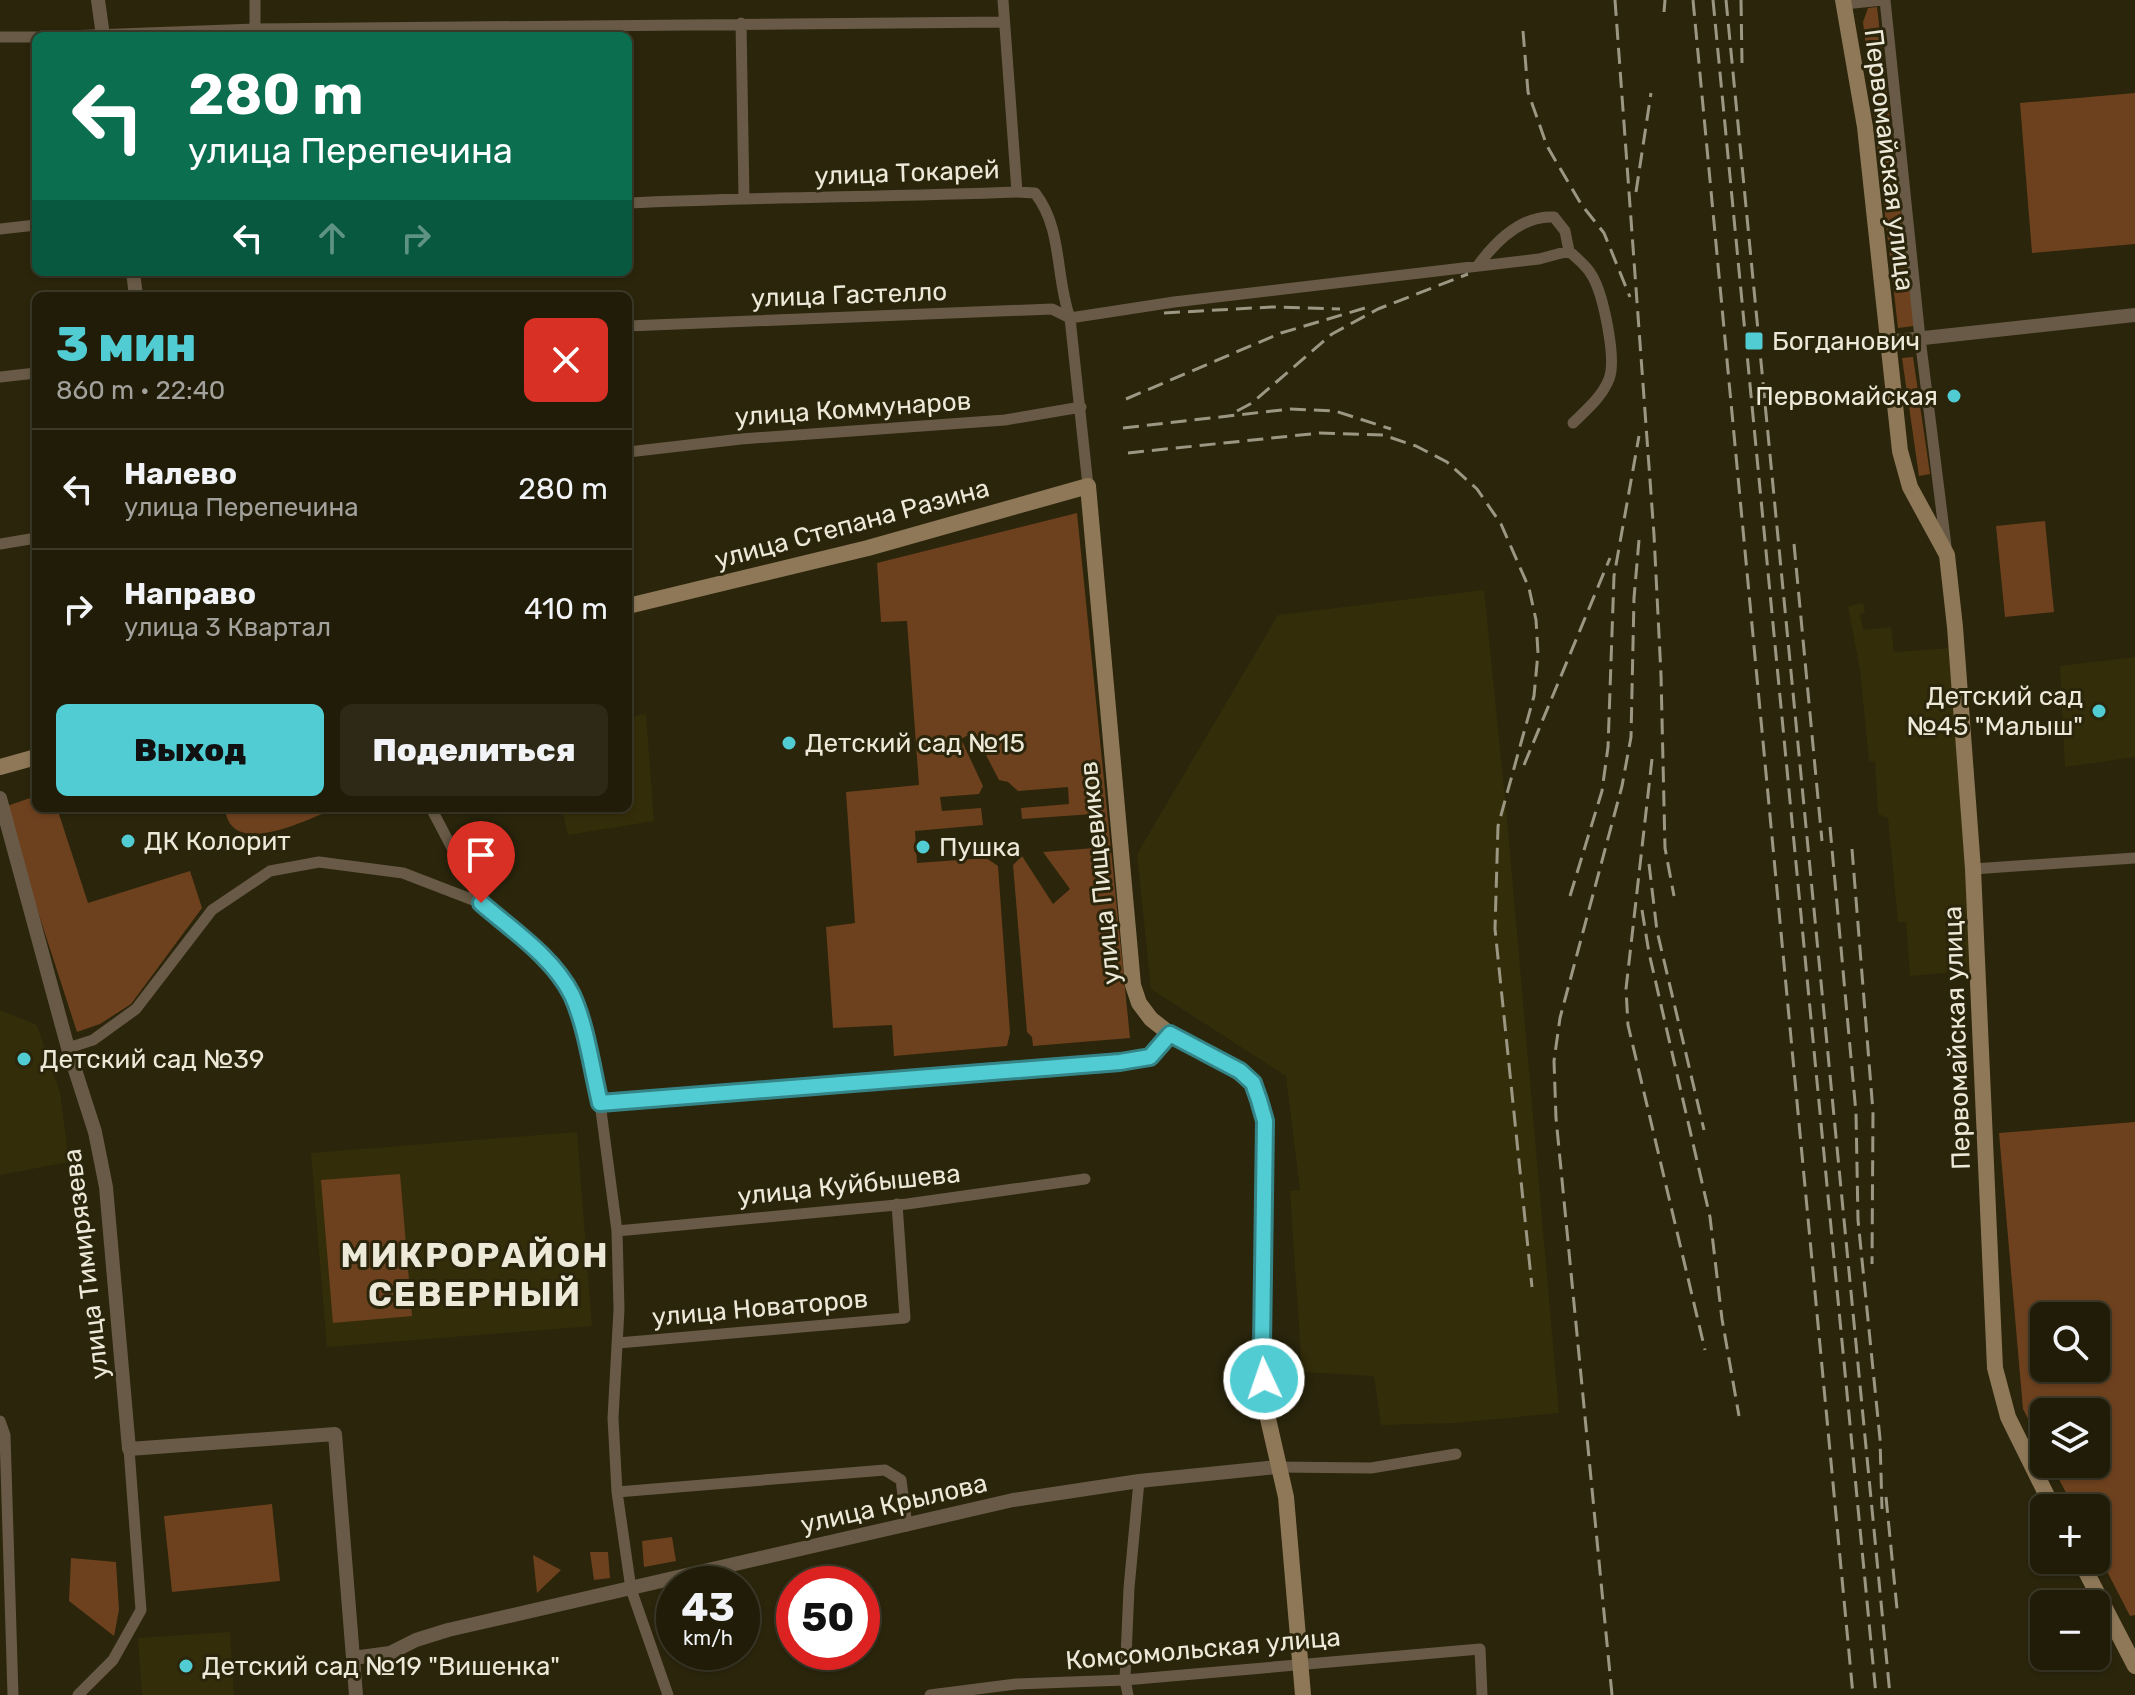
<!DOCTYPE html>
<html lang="ru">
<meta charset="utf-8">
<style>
:root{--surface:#201c08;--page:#2d2916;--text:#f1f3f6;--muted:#a2a19c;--line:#3d3a29;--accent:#51ccd2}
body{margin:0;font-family:Rubik,sans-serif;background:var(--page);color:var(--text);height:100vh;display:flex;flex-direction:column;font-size:30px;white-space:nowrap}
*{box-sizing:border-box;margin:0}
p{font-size:26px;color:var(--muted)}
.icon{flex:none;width:44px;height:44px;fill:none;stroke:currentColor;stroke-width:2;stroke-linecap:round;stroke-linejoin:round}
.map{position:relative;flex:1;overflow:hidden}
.panel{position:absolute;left:32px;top:292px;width:600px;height:520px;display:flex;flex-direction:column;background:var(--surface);border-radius:12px;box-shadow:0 2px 6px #0004,0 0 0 2px var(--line)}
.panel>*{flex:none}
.top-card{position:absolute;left:32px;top:32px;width:600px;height:244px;border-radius:12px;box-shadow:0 2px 6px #0004,0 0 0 2px var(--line);background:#0b6e4f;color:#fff;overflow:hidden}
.tools{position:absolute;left:2030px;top:1302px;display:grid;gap:16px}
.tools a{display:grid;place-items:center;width:80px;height:80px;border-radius:12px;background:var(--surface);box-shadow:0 2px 6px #0004,0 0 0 2px var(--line);font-size:40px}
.speed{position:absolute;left:656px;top:1566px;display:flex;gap:16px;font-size:40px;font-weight:700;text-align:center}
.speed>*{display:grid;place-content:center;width:104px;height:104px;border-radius:50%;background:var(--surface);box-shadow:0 2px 6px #0004,0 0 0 2px var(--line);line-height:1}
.speed small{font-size:20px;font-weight:400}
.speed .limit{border:12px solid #d22;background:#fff;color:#111}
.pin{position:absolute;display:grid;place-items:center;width:68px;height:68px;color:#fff;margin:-82px -34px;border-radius:50% 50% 50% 0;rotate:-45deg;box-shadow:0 0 8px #0007}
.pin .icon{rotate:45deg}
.me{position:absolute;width:88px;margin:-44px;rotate:357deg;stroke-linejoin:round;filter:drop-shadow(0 0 6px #0008)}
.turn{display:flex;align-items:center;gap:28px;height:168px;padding:0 24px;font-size:36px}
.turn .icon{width:104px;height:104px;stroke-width:2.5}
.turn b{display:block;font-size:56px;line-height:68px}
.lanes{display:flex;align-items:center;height:76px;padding:0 24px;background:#0003;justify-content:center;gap:40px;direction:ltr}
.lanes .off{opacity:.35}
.round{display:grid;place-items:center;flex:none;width:84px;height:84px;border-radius:12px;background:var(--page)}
.head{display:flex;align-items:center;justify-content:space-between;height:136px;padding:0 24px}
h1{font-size:48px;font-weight:800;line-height:60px;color:var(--accent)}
.button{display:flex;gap:16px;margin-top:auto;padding:16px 24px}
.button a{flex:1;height:92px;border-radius:12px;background:var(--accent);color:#111;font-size:32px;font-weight:800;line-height:92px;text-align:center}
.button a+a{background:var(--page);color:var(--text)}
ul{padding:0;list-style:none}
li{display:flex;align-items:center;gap:24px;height:120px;padding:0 24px;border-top:2px solid var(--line)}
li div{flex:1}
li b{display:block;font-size:30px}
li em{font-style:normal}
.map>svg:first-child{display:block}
</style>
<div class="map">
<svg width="2135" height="1695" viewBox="0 0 2135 1695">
<rect width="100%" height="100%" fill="#2a250b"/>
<!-- built -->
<path fill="#342d0a" d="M1484,590L1507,819L1559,1413L1454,1423L1381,1425L1374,1376L1302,1372L1290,1191L1300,1190L1286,1076L1151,989L1137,854L1278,615Z
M1863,603L1865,613L1860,614L1863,630L1891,627L1894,652L1952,648L1974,970L1910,976L1906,922H1898L1888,818L1878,814L1875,762L1869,761L1860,670L1848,606Z
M2135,657V757L2065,767L2060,666Z
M646,714L654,821L568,835L562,808H628V717Z
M0,1010L37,1025L60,1093L69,1162L0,1175Z
M577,1132L592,1326L327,1347L311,1153Z
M230,1632L234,1695H142L138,1638Z"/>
<!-- green -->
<path fill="#6d411e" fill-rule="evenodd" d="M1877,7L1914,326L1898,328L1863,22L1868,8Z
M2135,93V244L2032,253L2020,103Z
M1913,357L1930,474L1919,476L1902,358Z
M1077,513L1130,1038L1033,1046L1032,1037L1027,1032L1013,865L1022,856L1053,904L1070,889L1043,852L1095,848L1093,814L1022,819L1021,808L1069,804L1068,787L1018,791L1008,782L999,780L974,732L961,739L983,786L979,794L940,797L942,811L981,808L983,825L915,831L917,863L986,858L998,866L1010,1033L1007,1046L894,1056L892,1025L833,1028L826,927L855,923L846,792L919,785L907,621L881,622L877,563Z
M2045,521L2054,612L2005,617L1996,526Z
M36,796V808H57L88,903L190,871L202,908L131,1004L100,1024L77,1032L4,807Z
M225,808H337C309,818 230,861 225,808Z
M2135,1122V1615L2130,1616L2096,1550V1508H2074L2051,1464H2096V1412H2044V1450L2023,1409L1999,1133ZM2044,1316H2096V1368H2044Z
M400,1174L412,1316L333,1323L321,1180Z
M272,1504L280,1581L172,1592L164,1516Z
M672,1537L676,1561L644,1567L642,1541Z
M590,1552H608L610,1578L594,1580Z
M533,1555L561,1570L537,1593Z
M71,1558L116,1562L119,1610L114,1636L69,1601Z"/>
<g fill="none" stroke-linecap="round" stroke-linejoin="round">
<!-- minor -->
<path stroke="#685a46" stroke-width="11" d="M255,0V35
M1885,0L1920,338L1946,546
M1844,4L1883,0
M741,23L744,198
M66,36L255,29L1004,22
M0,37H36
M1017,192L1035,193C1063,229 1055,276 1070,318L1088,486
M628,203C758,197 887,197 1017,192L1003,0
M0,229L36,225
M1479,264C1497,240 1522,215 1554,217L1565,231L1569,251
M1070,318L1174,302L1539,259L1569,251C1576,258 1586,265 1591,274C1603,292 1617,359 1609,379C1602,397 1586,410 1573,423
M628,326L1052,309L1070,318
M0,377L36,373
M628,452L741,439L1005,420L1081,407
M0,544L36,538
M431,808L481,903L554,968L573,998L578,1014L600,1103L617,1231L619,1309L613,1418L617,1492L631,1589L668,1695
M1973,869L2135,858
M68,1048L93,1040L136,1009L212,910L270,871L319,862L403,873L481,903
M600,1103L1120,1062L1150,1057L1170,1034
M617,1231L907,1204L1085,1179
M618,1343L905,1318L897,1204
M0,1421L5,1435L13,1695
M1277,1467L1371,1468L1456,1454
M617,1492L885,1470L901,1480L907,1526
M78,1695L113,1660L141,1610L129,1449
M930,1695L1016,1684L1125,1680L1480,1649L1482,1695
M1128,1695L1125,1680L1129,1588L1139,1481"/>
<!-- tertiary -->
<path stroke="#685a46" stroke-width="14" d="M98,0L103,36
M133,272L136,296
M1887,342L2135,315
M0,798L68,1048L95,1132L106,1187L129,1449L335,1434L356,1695
M353,1658L390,1653L416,1640L448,1630L1013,1500L1139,1481L1277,1467"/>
<!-- secondary -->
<path stroke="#8e7857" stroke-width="16" d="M1843,0L1865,127L1900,451L1910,487L1947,555L1955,627L1973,869L1995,1368L2008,1417L2053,1508
M628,606L868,548L1088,486L1133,985L1139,1003L1151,1019L1170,1034L1223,1061L1253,1083L1265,1121L1262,1347L1266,1410L1286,1497L1303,1695
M0,767L36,757
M2080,1560L2135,1666"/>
<!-- rail -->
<path stroke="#9b9783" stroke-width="3" stroke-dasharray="16 8" stroke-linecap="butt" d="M1615,0L1654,535L1661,675L1665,848L1674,896
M1693,0L1853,1695
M1713,0L1876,1695
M1726,0L1890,1695
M1741,0L1742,63
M1664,12L1665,0
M1523,31L1528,92L1547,146L1581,204L1604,233L1630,297
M1636,192L1651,93
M1164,313L1272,307L1340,309
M1126,399L1281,333L1365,308
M1237,411L1252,403L1332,334L1378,309L1468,274
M1123,428L1290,409L1335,411L1391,429
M1128,453L1320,433L1383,435L1416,446L1447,462L1477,489L1501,524L1529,588L1536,620L1538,653L1534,696L1498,826L1495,929L1532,1287
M1794,544L1822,841
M1652,759L1626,989L1628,1025L1705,1350
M1524,765L1610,558
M1830,827L1856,1113L1858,1220L1880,1439L1882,1509
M1852,849L1873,1112L1872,1264
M1649,864L1657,931L1704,1130
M1570,896L1602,791L1608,747L1614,576L1639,436
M1642,910L1649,953L1710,1217L1722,1319L1739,1416
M1886,1497L1897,1609
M1612,1695L1556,1118L1554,1061L1560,1018L1622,786L1631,737L1634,598L1639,540"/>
</g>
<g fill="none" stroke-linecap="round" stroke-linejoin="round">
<defs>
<path id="route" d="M481,903C512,930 553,957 572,995C586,1025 592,1069 600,1103L1120,1062L1150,1057L1170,1034L1240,1071L1253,1083L1259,1100L1265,1121L1262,1347L1264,1379"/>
</defs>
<!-- route casing -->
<use href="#route" stroke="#358588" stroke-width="20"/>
<!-- route -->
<use href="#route" stroke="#51ccd2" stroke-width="14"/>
</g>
<!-- markers -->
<g fill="#51ccd2" stroke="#2a250b" stroke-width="3">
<rect x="1744" y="331" width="20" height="20" rx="4"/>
<circle cx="1954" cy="396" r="8"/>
<circle cx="2099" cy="711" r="8"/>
<circle cx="789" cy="743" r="8"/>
<circle cx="128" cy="841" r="8"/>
<circle cx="923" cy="847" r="8"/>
<circle cx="24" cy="1059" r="8"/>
<circle cx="186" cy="1666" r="8"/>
</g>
<g text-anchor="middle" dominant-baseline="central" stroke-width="6" stroke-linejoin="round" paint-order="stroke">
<!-- street labels -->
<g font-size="26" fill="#ece9d9" stroke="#2a250b">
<text transform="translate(1889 160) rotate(83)">Первомайская улица</text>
<text transform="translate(907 173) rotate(-2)">улица Токарей</text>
<text transform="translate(849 295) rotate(-2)">улица Гастелло</text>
<text transform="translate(853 409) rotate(-4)">улица Коммунаров</text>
<text transform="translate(852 524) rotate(-15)">улица Степана Разина</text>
<text transform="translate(1100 873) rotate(-96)">улица Пищевиков</text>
<text transform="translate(1957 1038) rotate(-92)">Первомайская улица</text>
<text transform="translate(849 1185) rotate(-6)">улица Куйбышева</text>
<text transform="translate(86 1264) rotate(-97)">улица Тимирязева</text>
<text transform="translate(760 1308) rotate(-5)">улица Новаторов</text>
<text transform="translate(894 1504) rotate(-13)">улица Крылова</text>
<text transform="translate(1203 1649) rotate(-5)">Комсомольская улица</text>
</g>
<!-- poi labels -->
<g font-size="26" fill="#ece9d9" stroke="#2a250b" text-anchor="start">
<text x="1772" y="341">Богданович</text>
<text x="1938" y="396" text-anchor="end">Первомайская</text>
<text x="2083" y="696" text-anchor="end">Детский сад<tspan x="2083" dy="30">№45 "Малыш"</tspan></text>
<text x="805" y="743">Детский сад №15</text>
<text x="144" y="841">ДК Колорит</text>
<text x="939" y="847">Пушка</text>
<text x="40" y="1059">Детский сад №39</text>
<text x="202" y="1666">Детский сад №19 "Вишенка"</text>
</g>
<!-- district labels -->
<g font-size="34" font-weight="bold" letter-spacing="2" fill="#ece9d9" stroke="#2a250b">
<text x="475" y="1255">МИКРОРАЙОН<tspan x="475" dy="39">СЕВЕРНЫЙ</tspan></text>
</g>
</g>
</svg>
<div class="tools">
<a><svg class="icon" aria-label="search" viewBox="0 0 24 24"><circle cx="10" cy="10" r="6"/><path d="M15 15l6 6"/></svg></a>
<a><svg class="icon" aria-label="layers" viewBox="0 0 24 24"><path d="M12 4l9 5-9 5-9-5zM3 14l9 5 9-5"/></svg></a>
<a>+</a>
<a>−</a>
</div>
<div class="speed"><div>43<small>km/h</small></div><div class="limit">50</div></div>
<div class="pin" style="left:481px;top:903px;background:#d93025"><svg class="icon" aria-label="arrive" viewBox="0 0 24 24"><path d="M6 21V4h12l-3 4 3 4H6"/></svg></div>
<svg class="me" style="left:1264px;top:1379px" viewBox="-20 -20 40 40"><circle r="17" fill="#51ccd2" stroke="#fff" stroke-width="3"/><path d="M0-11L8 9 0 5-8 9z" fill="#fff"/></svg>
<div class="top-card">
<div class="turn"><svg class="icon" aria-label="left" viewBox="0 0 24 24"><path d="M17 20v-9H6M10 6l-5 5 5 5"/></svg><div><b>280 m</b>улица Перепечина</div></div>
<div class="lanes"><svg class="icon" aria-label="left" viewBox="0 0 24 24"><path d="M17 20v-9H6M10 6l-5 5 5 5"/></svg><svg class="icon off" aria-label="ahead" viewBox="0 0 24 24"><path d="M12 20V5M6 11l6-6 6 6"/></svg><svg class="icon off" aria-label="right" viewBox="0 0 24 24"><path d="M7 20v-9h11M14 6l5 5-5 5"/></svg></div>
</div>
<section class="panel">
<div class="head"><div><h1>3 мин</h1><p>860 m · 22:40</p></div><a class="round" style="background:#d93025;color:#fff"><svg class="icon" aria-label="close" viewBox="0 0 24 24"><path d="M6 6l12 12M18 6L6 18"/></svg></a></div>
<ul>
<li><svg class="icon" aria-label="left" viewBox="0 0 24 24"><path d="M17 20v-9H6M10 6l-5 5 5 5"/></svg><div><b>Налево</b><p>улица Перепечина</p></div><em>280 m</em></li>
<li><svg class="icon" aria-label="right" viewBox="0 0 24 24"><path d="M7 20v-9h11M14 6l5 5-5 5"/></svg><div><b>Направо</b><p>улица 3 Квартал</p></div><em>410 m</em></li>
</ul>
<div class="button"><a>Выход</a><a>Поделиться</a></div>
</section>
</div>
